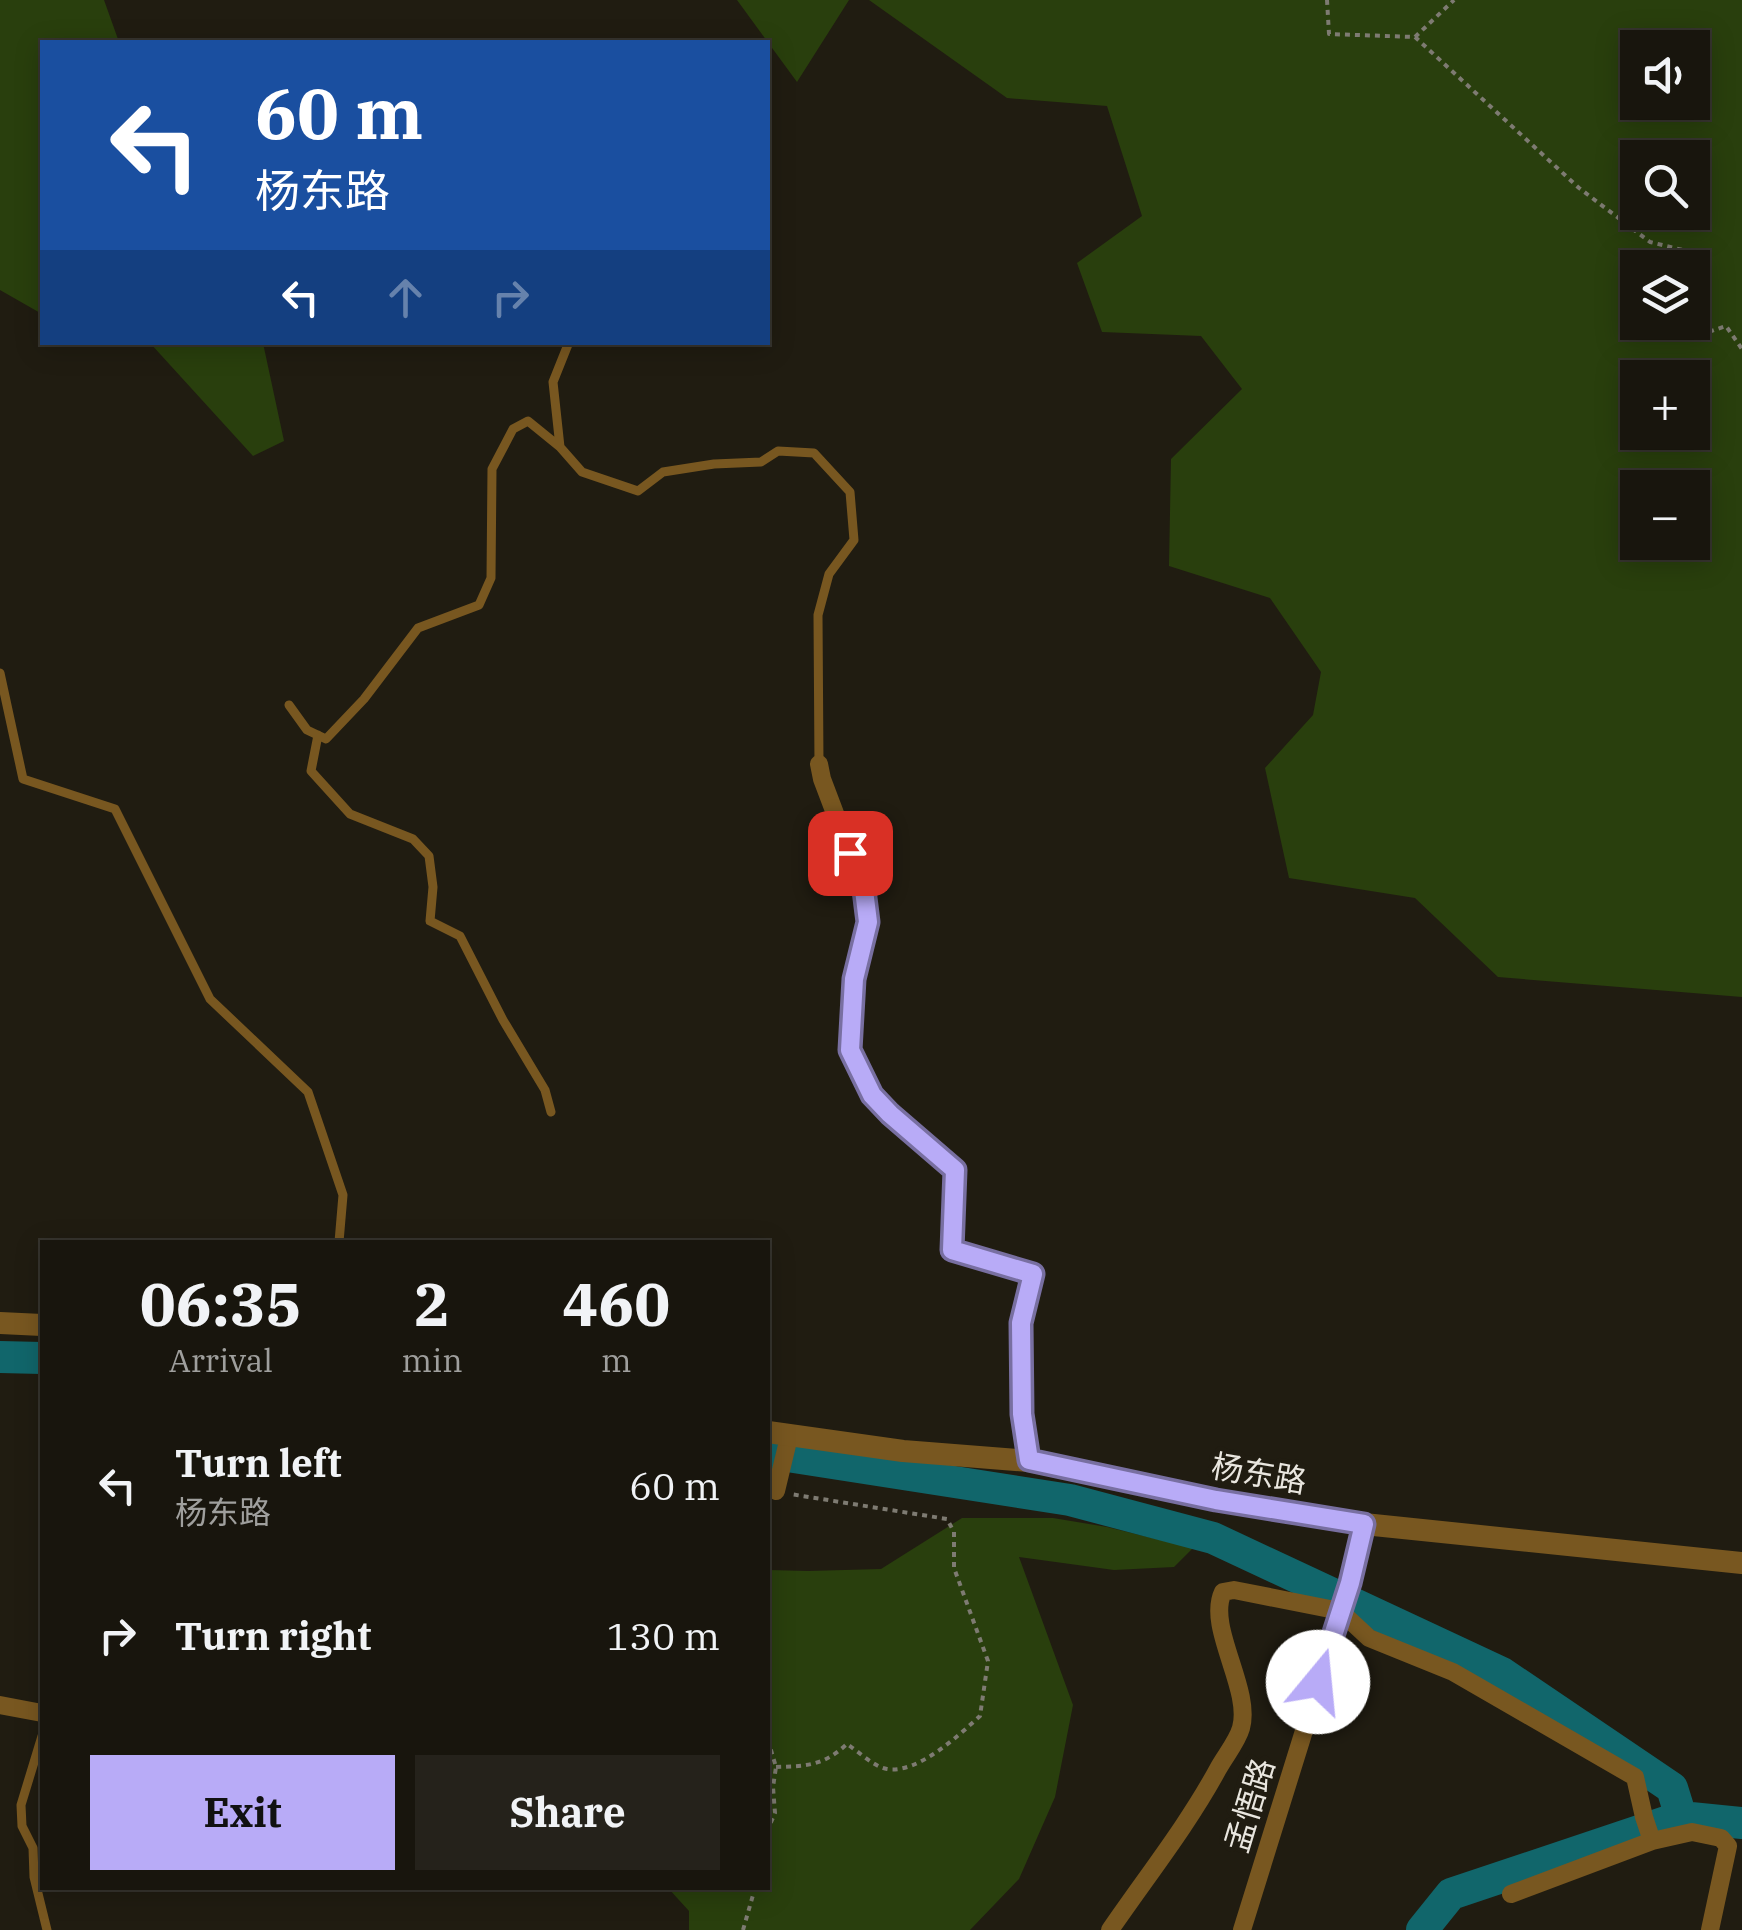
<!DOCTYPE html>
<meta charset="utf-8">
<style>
:root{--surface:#18150d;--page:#25221b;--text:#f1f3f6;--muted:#9f9f9d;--line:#36342e;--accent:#b8abf7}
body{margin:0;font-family:"IBM Plex Serif","Noto Sans SC",serif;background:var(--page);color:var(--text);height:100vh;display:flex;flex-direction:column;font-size:38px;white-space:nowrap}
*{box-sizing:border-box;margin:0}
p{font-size:32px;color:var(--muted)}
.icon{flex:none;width:55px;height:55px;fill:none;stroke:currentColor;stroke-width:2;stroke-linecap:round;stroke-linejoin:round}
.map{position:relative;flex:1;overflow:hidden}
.panel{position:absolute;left:40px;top:1240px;width:730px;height:650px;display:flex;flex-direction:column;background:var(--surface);border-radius:0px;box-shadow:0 5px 25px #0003,0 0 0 2px var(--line)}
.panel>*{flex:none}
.banner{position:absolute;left:40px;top:40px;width:730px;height:305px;border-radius:0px;box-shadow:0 5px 25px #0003,0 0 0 2px var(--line);background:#1a4fa0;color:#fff;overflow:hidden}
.controls{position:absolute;left:1620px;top:30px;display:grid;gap:20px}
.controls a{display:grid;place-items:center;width:90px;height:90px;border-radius:0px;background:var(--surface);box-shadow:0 5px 25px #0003,0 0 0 2px var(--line);font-size:50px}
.pin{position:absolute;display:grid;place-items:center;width:85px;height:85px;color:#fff;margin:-42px;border-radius:20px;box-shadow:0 5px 15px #0006}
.me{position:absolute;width:110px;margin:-55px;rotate:17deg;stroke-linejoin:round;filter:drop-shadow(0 0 8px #0008)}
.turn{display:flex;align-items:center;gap:35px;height:210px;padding:0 50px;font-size:45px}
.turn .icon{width:130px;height:130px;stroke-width:2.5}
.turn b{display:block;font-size:70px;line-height:85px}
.lanes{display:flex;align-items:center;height:95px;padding:0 50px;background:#0003;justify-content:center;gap:50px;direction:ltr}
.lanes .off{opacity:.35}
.eta{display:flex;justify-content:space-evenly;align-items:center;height:170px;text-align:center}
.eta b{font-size:60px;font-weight:800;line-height:70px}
.button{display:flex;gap:20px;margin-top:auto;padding:20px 50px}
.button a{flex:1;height:115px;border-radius:0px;background:var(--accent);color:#111;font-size:40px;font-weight:800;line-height:115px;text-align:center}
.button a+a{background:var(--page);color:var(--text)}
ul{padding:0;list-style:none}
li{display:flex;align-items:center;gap:30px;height:150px;padding:0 50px}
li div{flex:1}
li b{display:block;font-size:38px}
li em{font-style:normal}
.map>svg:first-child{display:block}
</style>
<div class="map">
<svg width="1742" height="1930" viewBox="0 0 1742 1930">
<rect width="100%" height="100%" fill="#201c11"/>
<!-- green -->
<path fill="#293f0d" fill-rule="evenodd" d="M0,0H104L119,42H42V314L0,290Z
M737,0H849L797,82Z
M869,0H1742V997L1498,977L1415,898L1289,878L1265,768L1313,715L1321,672L1270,598L1169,566L1171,459L1242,389L1201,336L1102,332L1077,263L1142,216L1107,106L1007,98ZM1638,48H1692V102H1638ZM1638,158H1692V212H1638ZM1638,268H1692V322H1638ZM1638,378H1692V432H1638ZM1638,488H1692V542H1638Z
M150,343H263L284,441L253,456Z
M962,1518H1053L1107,1527L1193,1548L1174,1567L1114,1570L1019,1557L1073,1705L1055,1797L1019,1879L970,1930H689V1911L668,1888H768V1570L808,1571L881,1569Z"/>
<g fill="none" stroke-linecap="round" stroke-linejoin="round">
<!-- river -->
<path stroke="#11666b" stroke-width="32" d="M0,1357L42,1358
M768,1453L1070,1500L1213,1538L1502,1673L1672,1788L1681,1817
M1422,1930L1451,1894L1681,1817L1742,1823"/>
<!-- path -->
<path stroke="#7e7b72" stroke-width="4" stroke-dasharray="5 5" stroke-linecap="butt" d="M1327,0L1329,34L1415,37L1579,188L1650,242L1703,255L1692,281
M1415,37L1454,0
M1683,322L1688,339L1726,326L1742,349
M768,1740L776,1767L773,1787L775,1813L768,1829
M776,1767C807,1766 823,1766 847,1744C858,1751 874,1767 887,1769C918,1774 959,1735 980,1716L988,1661L954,1568V1532L947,1519L790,1494
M743,1930L755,1888"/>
<!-- service -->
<path stroke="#785720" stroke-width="9" d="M569,342L553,382L560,447L582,472L638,491L663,472L714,464L761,462L778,451L814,453L850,492L854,540L829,574L818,615L819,764
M0,673L23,779L115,809L210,999L308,1092L343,1195L339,1242
M289,705L307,730L326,739L364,699L418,628L479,605L491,578L492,469L513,429L528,421L560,447
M318,735L311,771L350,814L413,839L429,856L433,887L430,921L460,936L503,1020L545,1090L551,1112
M42,1736L21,1805L22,1826L33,1848L34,1877L47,1930"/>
<!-- minor -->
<path stroke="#785720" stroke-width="18" d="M819,764L822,779L864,890L868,921L854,979L850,1050L872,1095L890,1115L955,1171L952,1250L1033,1274L1021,1323V1414L1029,1461
M776,1491L789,1437
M0,1705L42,1713
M1511,1894L1652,1841L1692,1832L1721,1838L1728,1846L1710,1930
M1110,1930C1147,1876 1187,1826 1218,1769C1225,1756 1237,1742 1241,1728C1252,1689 1206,1627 1223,1592L1234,1590L1340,1611L1369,1638L1453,1672L1635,1777L1644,1817L1652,1841
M1242,1930L1350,1583L1364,1524"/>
<!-- tertiary -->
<path stroke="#785720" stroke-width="22" d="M0,1323L42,1325
M768,1432L903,1451L1029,1461L1216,1500L1364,1524L1742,1563"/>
</g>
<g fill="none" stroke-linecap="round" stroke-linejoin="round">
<defs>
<path id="route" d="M850,853L864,890L868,922L854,979L850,1050L872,1095L890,1114L955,1170L952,1250L1033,1274L1021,1323L1022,1414L1029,1460L1216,1500L1364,1524L1350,1583L1318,1682"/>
</defs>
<!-- route casing -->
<use href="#route" stroke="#786fa1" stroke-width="25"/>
<!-- route -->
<use href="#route" stroke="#b8abf7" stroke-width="18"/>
</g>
<g text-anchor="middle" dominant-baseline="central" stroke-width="10" stroke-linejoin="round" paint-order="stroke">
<!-- street labels -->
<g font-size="32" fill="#e9e6df" stroke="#201c11">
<text transform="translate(1259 1473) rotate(10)">杨东路</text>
<text transform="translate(1249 1805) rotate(-73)">孟悟路</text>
</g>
</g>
</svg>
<div class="controls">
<a><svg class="icon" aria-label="sound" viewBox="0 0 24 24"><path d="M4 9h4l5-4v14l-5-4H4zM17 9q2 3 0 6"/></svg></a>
<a><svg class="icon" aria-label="search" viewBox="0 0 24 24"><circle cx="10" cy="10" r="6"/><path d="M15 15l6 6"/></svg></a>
<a><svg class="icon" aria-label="layers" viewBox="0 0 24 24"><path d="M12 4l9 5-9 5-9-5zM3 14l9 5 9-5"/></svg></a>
<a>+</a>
<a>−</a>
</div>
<div class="pin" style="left:850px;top:853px;background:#d93025"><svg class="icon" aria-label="arrive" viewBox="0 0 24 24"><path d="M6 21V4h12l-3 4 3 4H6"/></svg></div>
<svg class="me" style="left:1318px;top:1682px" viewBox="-20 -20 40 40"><circle r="19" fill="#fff"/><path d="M0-13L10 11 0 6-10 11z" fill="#b8abf7"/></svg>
<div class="banner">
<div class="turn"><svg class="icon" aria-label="left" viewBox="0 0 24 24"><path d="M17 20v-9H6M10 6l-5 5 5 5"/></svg><div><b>60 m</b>杨东路</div></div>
<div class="lanes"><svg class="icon" aria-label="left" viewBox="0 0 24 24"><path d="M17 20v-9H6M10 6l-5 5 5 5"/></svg><svg class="icon off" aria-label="ahead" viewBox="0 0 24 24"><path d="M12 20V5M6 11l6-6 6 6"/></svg><svg class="icon off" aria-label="right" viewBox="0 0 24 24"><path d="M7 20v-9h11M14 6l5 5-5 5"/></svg></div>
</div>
<section class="panel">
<div class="eta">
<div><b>06:35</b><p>Arrival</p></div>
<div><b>2</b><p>min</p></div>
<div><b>460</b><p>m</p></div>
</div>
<ul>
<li><svg class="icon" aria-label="left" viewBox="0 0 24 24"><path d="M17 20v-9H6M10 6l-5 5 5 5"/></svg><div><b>Turn left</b><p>杨东路</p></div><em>60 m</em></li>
<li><svg class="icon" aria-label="right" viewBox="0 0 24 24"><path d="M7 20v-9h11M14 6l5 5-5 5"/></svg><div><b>Turn right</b></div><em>130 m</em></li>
</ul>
<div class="button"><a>Exit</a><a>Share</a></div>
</section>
</div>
